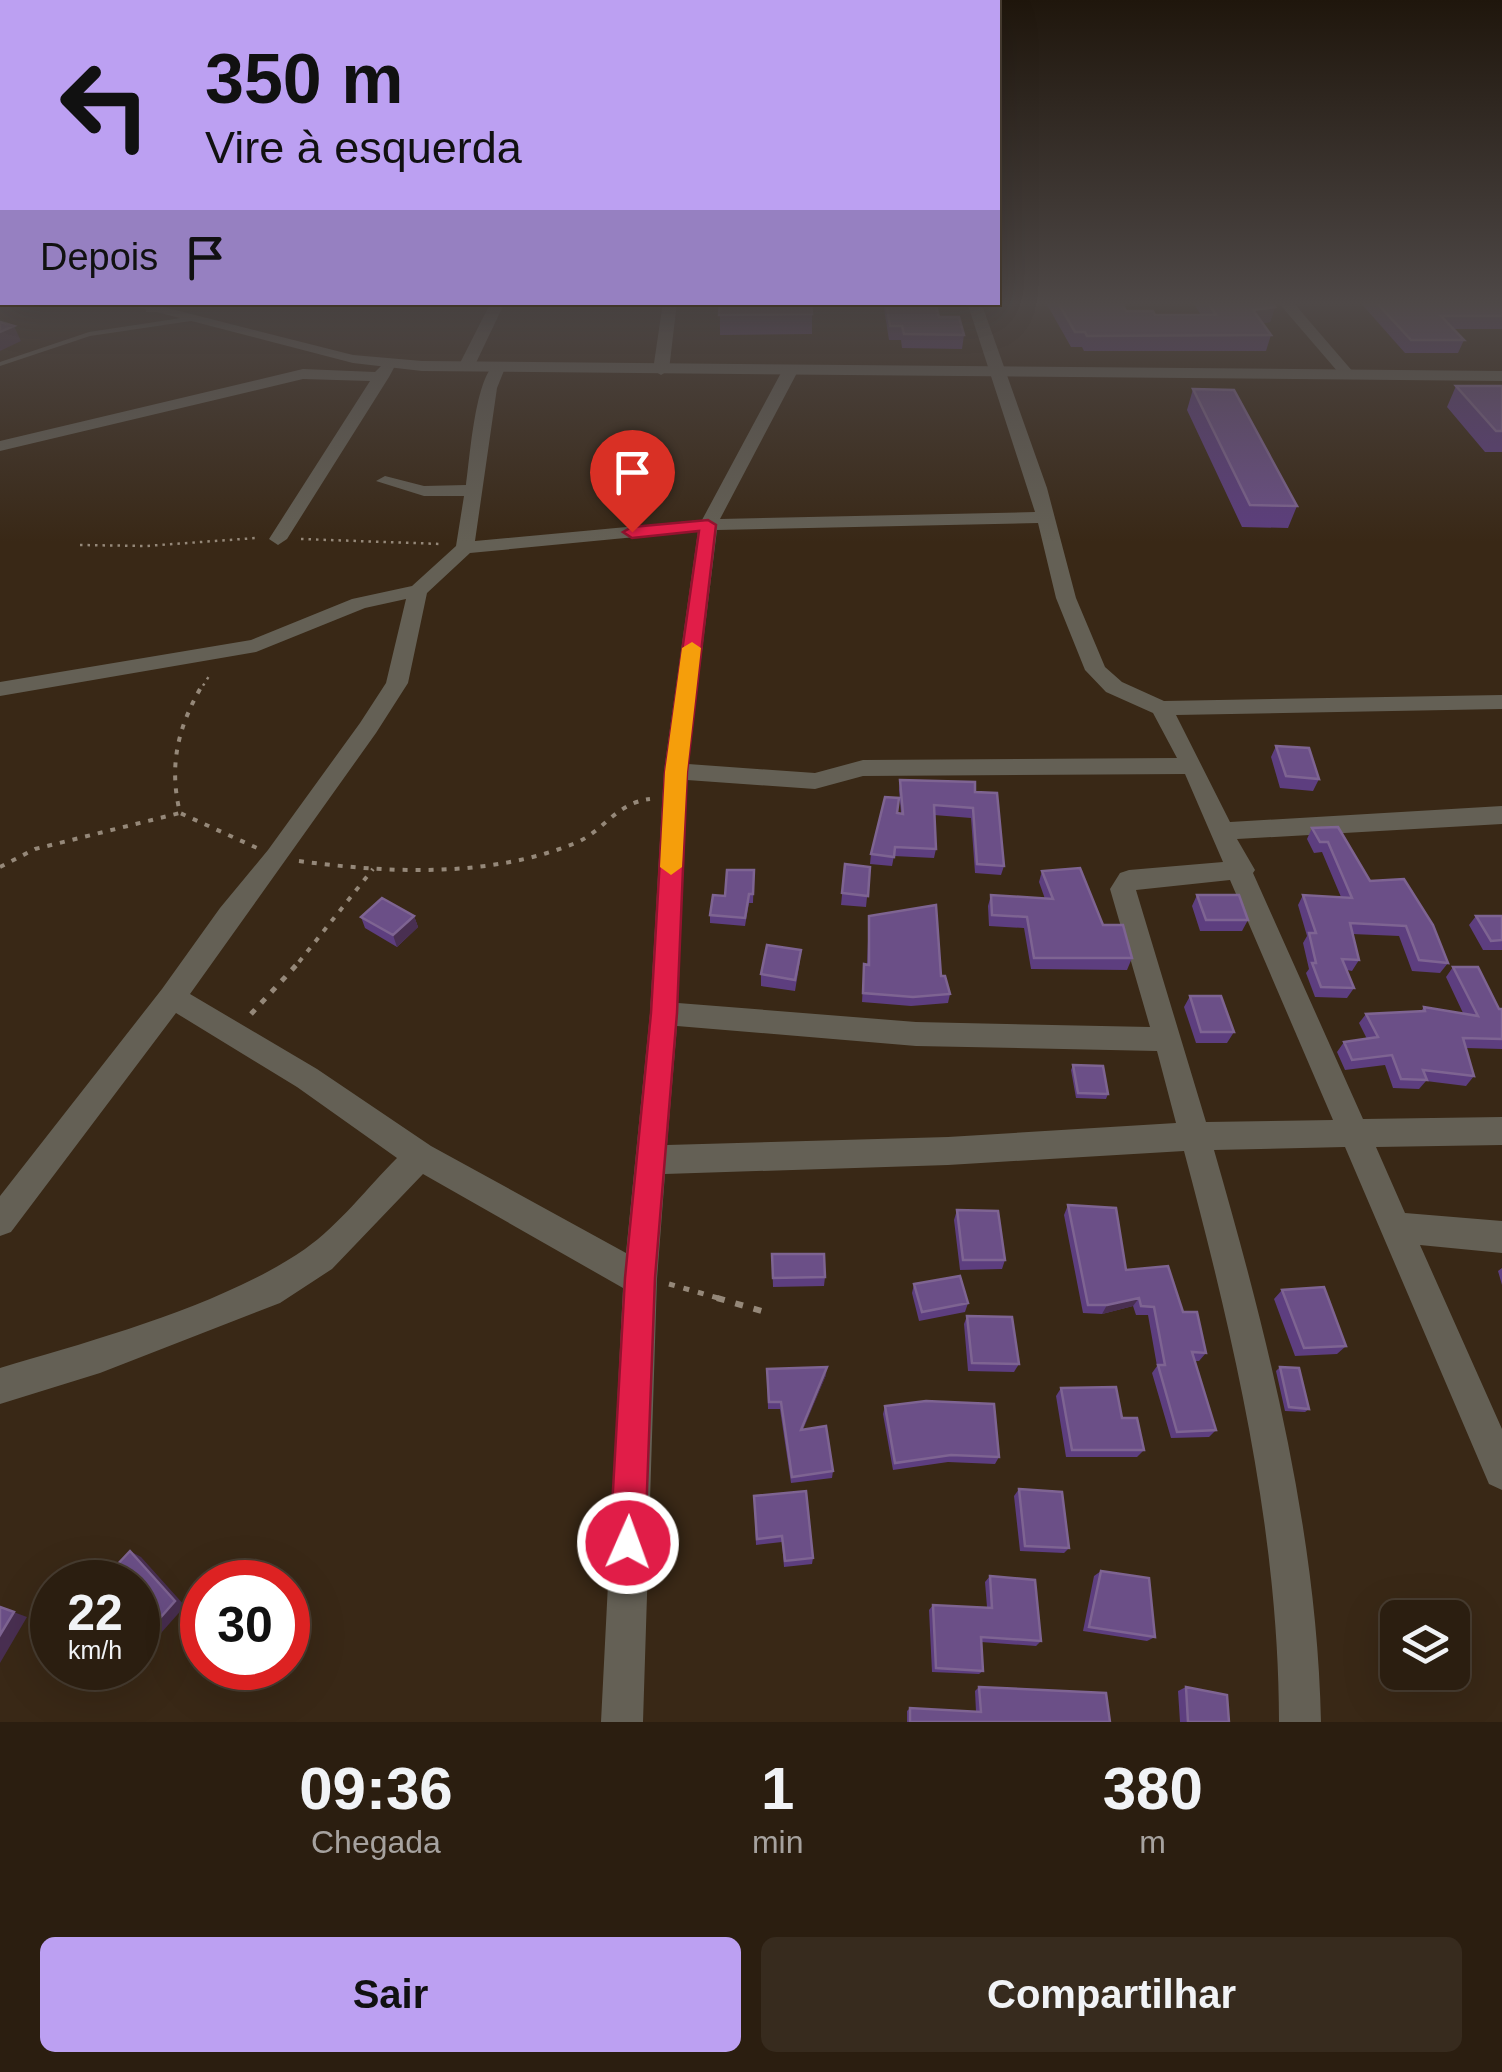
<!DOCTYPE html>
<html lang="pt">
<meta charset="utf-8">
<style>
:root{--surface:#2b1e10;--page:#372b1e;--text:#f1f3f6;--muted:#a6a29f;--line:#473c30;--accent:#bca0f2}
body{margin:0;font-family:Arial,sans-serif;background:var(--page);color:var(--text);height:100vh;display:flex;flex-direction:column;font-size:38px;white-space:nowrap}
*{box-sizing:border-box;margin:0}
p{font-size:32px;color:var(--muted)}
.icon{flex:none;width:55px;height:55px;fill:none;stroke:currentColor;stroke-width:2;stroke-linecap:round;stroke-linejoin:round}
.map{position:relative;height:1722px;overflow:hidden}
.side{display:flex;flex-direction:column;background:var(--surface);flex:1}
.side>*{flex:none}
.hud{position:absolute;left:0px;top:0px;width:1000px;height:305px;box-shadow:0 10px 40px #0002,0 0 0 2px var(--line);background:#bca0f2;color:#111;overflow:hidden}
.tools{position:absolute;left:1380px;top:1600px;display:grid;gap:20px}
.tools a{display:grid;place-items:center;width:90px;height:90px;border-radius:15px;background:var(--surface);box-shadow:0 10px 40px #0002,0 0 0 2px var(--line);font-size:50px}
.speed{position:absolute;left:30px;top:1560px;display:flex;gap:20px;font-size:50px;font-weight:700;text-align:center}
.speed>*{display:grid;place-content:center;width:130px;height:130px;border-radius:50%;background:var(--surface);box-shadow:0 10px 40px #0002,0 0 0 2px var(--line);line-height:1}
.speed small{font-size:25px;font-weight:400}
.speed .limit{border:15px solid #d22;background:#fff;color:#111}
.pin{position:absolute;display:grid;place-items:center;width:85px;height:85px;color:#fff;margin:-102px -42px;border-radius:50% 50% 50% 0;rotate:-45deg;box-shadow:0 0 10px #0007}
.pin .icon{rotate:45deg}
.me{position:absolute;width:110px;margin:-55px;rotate:2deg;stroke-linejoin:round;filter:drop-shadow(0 0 8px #0008)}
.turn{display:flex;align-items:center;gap:35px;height:210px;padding:0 40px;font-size:45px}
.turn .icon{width:130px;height:130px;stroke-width:2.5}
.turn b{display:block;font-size:70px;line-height:85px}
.then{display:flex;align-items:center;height:95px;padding:0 40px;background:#0003;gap:20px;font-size:38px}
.eta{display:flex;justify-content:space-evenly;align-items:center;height:170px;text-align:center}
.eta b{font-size:60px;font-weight:800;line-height:70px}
.button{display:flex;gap:20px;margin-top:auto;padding:20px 40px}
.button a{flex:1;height:115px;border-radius:15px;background:var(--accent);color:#111;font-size:40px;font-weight:800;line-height:115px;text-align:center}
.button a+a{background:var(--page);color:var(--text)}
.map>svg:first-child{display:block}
</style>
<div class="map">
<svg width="1502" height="1722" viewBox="0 0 1502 1722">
<rect width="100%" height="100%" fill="#392816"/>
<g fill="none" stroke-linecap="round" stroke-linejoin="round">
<!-- path-far3 -->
<path stroke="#958879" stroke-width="2.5" stroke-dasharray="2.5 5" stroke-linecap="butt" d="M301,539L441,544
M80,545L146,546L256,538
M199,692L211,673"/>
<!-- path-far2 -->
<path stroke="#958879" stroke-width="4" stroke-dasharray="5 8" stroke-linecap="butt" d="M200,689C177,730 169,767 180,813L257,848
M299,861C388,873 487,878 573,844C603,833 615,803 650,799
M0,867L35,849L180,813
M299,962L373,869"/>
<!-- path-far1 -->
<path stroke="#958879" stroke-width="5" stroke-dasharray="6 9" stroke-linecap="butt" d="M251,1014L301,960
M669,1284L725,1300"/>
<!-- path -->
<path stroke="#958879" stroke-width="6" stroke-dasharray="8 11" stroke-linecap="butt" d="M717,1298L762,1311"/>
<!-- service -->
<path fill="#646055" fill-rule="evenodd" d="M188,317L192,319L191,321L90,336L0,366V362L89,332Z"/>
<!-- minor -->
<path fill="#646055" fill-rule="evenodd" d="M1277,301H1292L1354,373V379H1344Z
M155,302H176L156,312H146V306Z
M491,302H505L474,367L461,370L458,367Z
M663,302H677L669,370L661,375L653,370Z
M967,302H981L1047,488L1076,598L1105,667L1122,682L1164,701L1502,695V709L1176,715L1230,822L1502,806V824L1237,839L1255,870L1253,873L1363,1119L1502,1117V1145L1376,1147L1405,1213L1502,1221V1253L1420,1245L1502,1429V1490L1489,1484L1345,1147L1214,1150C1267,1334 1317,1529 1321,1722H1279C1279,1530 1233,1335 1184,1151L948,1165L665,1174L657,1279L643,1722H601L623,1288L423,1174L332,1269L280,1303L100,1373L0,1404V1368C95,1340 224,1305 305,1249C339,1225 368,1187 397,1158L297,1087L176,1013L11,1232L0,1236V1196L162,989L220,908L268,850L360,723L386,683L406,599L365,608L256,652L0,696V682L251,640L352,599L412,586L456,546L464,496H424L376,481L385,476L424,486L466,485C470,459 475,374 497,363L505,368L497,388L475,541L702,520L782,371L790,366L798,371L720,519L1035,512ZM1038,523L1056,598L1085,670L1106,692L1153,713L1177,758L863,760L815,773L688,764L717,530ZM698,531L664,771L650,1013L626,1253L431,1146L317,1069L190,994L376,733L408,683L427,593L470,553ZM1185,774L1223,862L1129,870L1120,873L1110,889L1150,1027L916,1022L678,1003L687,780L815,789L863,776ZM1230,880L1333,1120L1206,1122L1136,890ZM677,1026L916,1046L1157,1051L1176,1123L948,1137L667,1145Z
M388,359L396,364L389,377L287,539L278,545L269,539L370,381L303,379L0,451V441L303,369L375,372Z"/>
<!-- tertiary -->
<path fill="#646055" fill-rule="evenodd" d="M118,302H144L353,355L422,361L1502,371V381L422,371L353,363Z"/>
</g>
<!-- wall -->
<path fill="#5d3e7f" d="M1045,301H1121L1126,311L1155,315H1201L1192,301H1270L1275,307L1270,322L1262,323L1271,335L1266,351H1084L1082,347H1071Z
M1359,301H1500L1502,303V329H1454L1464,340L1458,353H1405Z
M720,302L812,314V334L720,335Z
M883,302H935L939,317L964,335L962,349L902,348L901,340H889Z
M1456,386H1502V452H1485L1447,407Z
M1193,389L1297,506L1288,528L1242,527L1187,410Z
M1276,746L1319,779L1313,791L1280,788L1271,757Z
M900,780L975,792L1004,866L1001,875L975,873L971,818L934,815L936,849L934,858L894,856L892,866L870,864L871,854L897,813H901L899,790Z
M1312,828L1370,881L1448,963L1440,973L1412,971L1399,936L1352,934L1359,960L1352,971L1347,970L1354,988L1347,998L1315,997L1306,973L1309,969L1303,943L1307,936L1298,905L1303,895L1341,897L1322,852L1314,853L1307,839Z
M845,864L870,867L866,907L841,905Z
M754,870L753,903H749L745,926L710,923V915L725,896Z
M1042,871L1103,925L1132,958L1127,970L1031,969L1024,928L989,926L988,906L991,895L1045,899L1039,882Z
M1197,895L1248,920L1242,931H1200L1192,906Z
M414,916L418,927L397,947L365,928L361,917Z
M869,916L941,976L950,994L948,1003L911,1006L862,1002L864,964L867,965Z
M1476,916H1502V950H1483L1469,925Z
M800,961L795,991L761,986V974Z
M1453,967L1499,1009H1502V1049L1466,1048L1474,1076L1466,1086L1426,1081L1419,1089L1393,1088L1385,1065L1345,1070L1337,1052L1344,1042L1367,1039L1359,1023L1366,1014L1421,1011L1424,1007L1463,1013L1446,977Z
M1190,996L1234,1032L1227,1043H1196L1184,1007Z
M1073,1065L1108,1094L1106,1099L1076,1098L1071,1070Z
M1068,1205L1126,1270L1183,1312L1206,1353L1199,1361H1195L1216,1430L1209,1437L1171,1438L1152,1373L1157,1366L1148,1315H1136L1133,1306L1102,1314L1083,1313L1064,1215Z
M957,1210L1005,1260L1002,1269L960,1270L954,1220Z
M772,1254L825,1277L824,1286L773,1287Z
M1502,1268V1285L1498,1271Z
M914,1284L968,1303L965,1312L919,1321L912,1293Z
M1282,1290L1346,1346L1337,1354L1295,1356L1274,1299Z
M967,1316L1019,1364L1014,1372L968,1371L964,1324Z
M1280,1367L1309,1409L1305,1412L1285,1411L1276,1371Z
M767,1369L826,1375L803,1429L833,1471L832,1478L791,1483L780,1409H768Z
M1061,1388L1122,1418L1144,1450L1137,1457H1066L1056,1396Z
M885,1406L999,1457L995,1464L948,1462L893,1470L883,1414Z
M1019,1489L1069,1548L1064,1553L1020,1551L1014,1496Z
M754,1496L813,1558L812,1564L784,1567L782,1542L756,1545Z
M1101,1571L1155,1637L1147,1641L1083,1631L1094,1576Z
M990,1576L1041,1641L1036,1646L981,1642L983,1671L979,1674L932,1672L929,1610L933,1605L987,1607L985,1582Z
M979,1687L1110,1722H907V1711L910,1708L976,1712L975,1691Z
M1186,1687L1229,1722H1180L1178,1691Z"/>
<!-- shaded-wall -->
<path fill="#492f51" d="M1275,307L1270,322L1248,325L1253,310Z
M14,326L21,341L0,351V332Z
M414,916L418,927L397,947L393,935Z
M1139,1298L1133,1306L1102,1314L1107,1305Z
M827,1367L826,1375L800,1437L801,1430Z
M130,1551L141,1557L185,1606L138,1659Z
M0,1607L27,1617L0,1663Z"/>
<!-- building -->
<path fill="#6b4f87" stroke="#7e6492" stroke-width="2.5" d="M1057,301H1121L1126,311H1153L1155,315H1216L1207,301H1270L1275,307L1253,310L1271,335L1087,336L1085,332H1075Z
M1375,301H1500L1502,303V316H1441L1464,340H1411Z
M720,302H811L812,314L719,315Z
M886,302H935L939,317H959L964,335L904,334L902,326H890Z
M0,322L14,326L0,332Z
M1456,386H1502V431H1496Z
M1193,389L1234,390L1297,506L1250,505Z
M1276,746L1309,748L1319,779L1286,776Z
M900,780L975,782V792L997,793L1004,866L977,864L973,808L934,805L936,849L895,847L894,857L871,854L885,797L899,798L897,813L903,814Z
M1338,827L1370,881L1404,879L1433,925L1448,963L1419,960L1406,926L1350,923L1359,960L1342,959L1354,988L1321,987L1312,963H1316L1309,933H1316L1303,895L1352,898L1328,842H1320L1312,828Z
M845,864L870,867L868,896L842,893Z
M1080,868L1103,925H1123L1132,958H1034L1027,917L992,915L991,895L1053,899L1042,871Z
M727,870H754L753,894H749L745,918L710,915L713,895L725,896Z
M1197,895H1239L1248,920H1206Z
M382,898L414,916L393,935L361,917Z
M936,905L941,976H945L950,994L913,997L863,993L864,964L869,965V916Z
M1476,916H1502V940L1491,941Z
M767,945L801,950L795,980L761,974Z
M1453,967H1478L1499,1009H1502V1039L1463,1038L1474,1076L1423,1070L1427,1080L1401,1079L1392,1055L1352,1060L1344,1042L1378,1037L1366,1014L1425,1011L1424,1007L1478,1016Z
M1190,996H1221L1234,1032H1201Z
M1073,1065L1103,1066L1108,1094L1078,1093Z
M1068,1205L1116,1208L1126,1270L1168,1266L1183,1312H1197L1206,1353L1192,1352L1216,1430L1177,1432L1158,1365H1165L1154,1307L1141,1306L1139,1298L1107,1305H1088Z
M957,1210L998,1211L1005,1260H963Z
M772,1254H824L825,1277L773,1278Z
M960,1276L968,1303L922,1312L914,1284Z
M1324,1287L1346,1346L1304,1348L1282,1290Z
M967,1316L1012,1317L1019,1364L972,1363Z
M827,1367L801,1430L826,1426L833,1471L792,1477L781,1402H769L767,1369Z
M1280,1367L1299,1368L1309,1409L1289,1407Z
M1116,1387L1122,1418H1137L1144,1450H1072L1061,1388Z
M926,1401L994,1404L999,1457L951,1455L895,1463L885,1406Z
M1019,1489L1062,1492L1069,1548L1025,1546Z
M806,1491L813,1558L785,1561L782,1536L757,1539L754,1496Z
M130,1551L175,1601L138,1643V1582H101Z
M1101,1571L1149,1578L1155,1637L1089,1627Z
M990,1576L1035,1580L1041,1641L981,1637L983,1671L936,1668L933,1605L992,1608Z
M0,1607L14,1612L0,1635Z
M979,1687L1106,1693L1110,1722H910V1708L981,1712Z
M1186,1687L1227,1695L1229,1722H1188Z"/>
<!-- sky -->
<linearGradient id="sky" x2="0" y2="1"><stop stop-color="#1f160c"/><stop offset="0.56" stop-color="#4e4847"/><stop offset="1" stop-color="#4e4847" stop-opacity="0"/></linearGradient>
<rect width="1502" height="542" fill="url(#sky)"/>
<!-- route -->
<path fill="#e11d48" stroke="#92132f" stroke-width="2.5" d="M708,520L716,525L687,772L677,1013L655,1278L645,1543L640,1556L628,1561L615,1556L610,1543L625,1278L651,1013L665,772L699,531L632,538L623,532L632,527Z"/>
<!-- slow -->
<path fill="#f59e0b" d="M692,642L701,648L687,772L682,867L671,875L660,867L665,772L682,648Z"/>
</svg>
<div class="tools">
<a><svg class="icon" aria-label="layers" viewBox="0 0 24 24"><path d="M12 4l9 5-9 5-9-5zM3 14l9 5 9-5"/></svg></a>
</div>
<div class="speed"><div>22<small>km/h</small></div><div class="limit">30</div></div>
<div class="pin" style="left:632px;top:532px;background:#d93025"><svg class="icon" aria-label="arrive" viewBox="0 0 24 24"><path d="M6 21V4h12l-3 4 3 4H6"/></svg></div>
<svg class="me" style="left:628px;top:1543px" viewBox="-20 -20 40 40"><circle r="17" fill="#e11d48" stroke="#fff" stroke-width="3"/><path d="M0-11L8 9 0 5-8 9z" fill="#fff"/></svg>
<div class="hud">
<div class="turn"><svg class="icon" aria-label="left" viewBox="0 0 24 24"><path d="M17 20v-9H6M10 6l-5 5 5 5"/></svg><div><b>350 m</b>Vire à esquerda</div></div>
<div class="then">Depois<svg class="icon" aria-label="arrive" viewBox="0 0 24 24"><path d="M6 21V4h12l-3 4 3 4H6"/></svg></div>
</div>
</div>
<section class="side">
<div class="eta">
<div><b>09:36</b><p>Chegada</p></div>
<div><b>1</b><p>min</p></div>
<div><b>380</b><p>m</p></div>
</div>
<div class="button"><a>Sair</a><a>Compartilhar</a></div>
</section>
